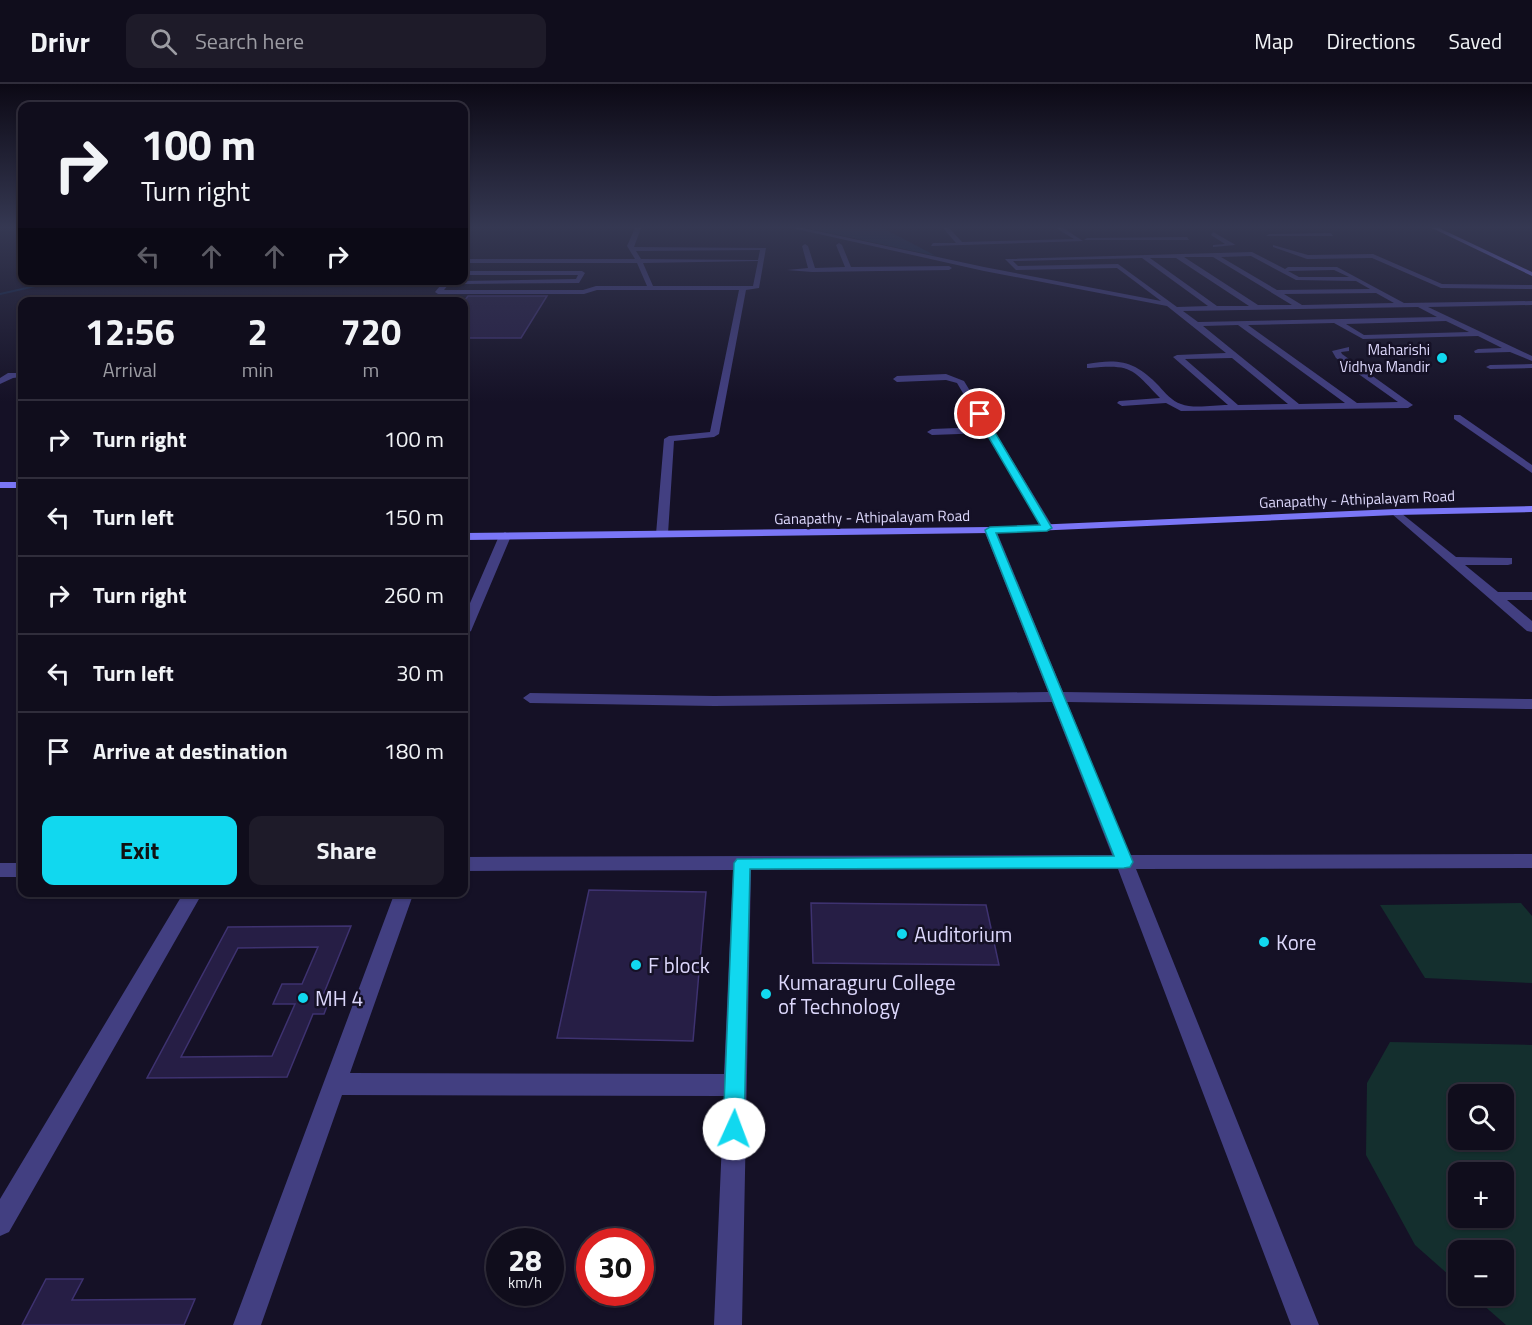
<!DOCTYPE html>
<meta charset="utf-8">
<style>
:root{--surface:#100d1c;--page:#1e1b29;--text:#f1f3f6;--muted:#9c9ca3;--line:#302d3b;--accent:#11d8ef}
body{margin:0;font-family:"Titillium Web",sans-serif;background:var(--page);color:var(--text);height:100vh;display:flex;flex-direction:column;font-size:22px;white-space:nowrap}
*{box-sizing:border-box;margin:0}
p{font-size:20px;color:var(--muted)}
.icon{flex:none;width:33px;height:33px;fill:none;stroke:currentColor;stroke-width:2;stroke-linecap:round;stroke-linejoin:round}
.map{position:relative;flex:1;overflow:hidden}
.panel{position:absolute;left:18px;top:213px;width:450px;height:600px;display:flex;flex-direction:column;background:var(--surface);border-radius:12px;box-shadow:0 2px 4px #0004,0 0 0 2px var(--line)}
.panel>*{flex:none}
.hud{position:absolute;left:18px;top:18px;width:450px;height:183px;border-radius:12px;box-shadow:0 2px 4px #0004,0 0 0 2px var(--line);background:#100d1c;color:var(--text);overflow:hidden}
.tools{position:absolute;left:1448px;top:1000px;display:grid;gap:12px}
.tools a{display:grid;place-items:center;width:66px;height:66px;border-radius:12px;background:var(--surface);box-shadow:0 2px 4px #0004,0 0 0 2px var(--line);font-size:30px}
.speed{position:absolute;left:486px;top:1144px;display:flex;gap:12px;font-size:30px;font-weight:700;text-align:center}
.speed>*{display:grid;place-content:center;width:78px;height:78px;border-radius:50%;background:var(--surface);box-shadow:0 2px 4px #0004,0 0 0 2px var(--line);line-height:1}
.speed small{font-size:15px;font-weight:400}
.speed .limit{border:9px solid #d22;background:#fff;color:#111}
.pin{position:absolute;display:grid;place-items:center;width:51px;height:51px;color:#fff;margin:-26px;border:3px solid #fff;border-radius:50%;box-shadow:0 2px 6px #0007}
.me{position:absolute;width:66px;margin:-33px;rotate:2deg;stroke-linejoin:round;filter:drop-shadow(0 0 4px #0008)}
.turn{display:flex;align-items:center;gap:21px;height:126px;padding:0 24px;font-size:27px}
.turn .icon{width:78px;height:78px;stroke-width:2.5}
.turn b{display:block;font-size:42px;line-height:51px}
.lanes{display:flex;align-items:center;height:57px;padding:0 24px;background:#0003;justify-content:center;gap:30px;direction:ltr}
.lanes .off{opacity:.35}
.eta{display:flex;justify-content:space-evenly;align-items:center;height:102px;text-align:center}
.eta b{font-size:36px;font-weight:700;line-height:42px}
.action{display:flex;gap:12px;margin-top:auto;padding:12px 24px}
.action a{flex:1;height:69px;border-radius:12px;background:var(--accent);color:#111;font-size:24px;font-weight:700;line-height:69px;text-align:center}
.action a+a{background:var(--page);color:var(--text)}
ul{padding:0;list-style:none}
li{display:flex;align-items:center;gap:18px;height:78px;padding:0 24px;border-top:2px solid var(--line)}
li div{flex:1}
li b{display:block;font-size:22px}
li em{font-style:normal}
header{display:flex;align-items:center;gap:36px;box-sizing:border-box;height:84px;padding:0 30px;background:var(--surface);border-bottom:2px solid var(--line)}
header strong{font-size:28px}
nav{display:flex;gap:33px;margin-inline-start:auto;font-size:21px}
.search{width:420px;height:54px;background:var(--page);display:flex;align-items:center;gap:15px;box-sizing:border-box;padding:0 21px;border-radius:12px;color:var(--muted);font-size:22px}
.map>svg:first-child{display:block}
</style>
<header>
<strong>Drivr</strong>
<div class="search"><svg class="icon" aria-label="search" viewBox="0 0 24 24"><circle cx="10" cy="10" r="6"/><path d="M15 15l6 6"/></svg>Search here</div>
<nav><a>Map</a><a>Directions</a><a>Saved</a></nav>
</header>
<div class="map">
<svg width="1532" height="1241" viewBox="0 0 1532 1241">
<rect width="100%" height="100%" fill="#151126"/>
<!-- green -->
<path fill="#142f2e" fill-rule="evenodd" d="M1521,819L1532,832V899L1425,894L1380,821Z
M1390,958L1532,961V1241H1506L1473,1212H1503V1167H1458V1199L1415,1161L1366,1071L1367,999ZM1458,1011H1503V1056H1458ZM1458,1089H1503V1134H1458Z"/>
<!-- water -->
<path fill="#122649" d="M807,144H883L936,172Z"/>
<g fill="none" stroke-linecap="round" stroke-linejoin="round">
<!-- stream -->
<path stroke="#122649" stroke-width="2" d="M0,210L62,196"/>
</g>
<!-- building -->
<path fill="#261e45" stroke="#3e3270" stroke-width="1.5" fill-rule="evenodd" d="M468,212H547L521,254H464V217Z
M589,806L706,808L693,957L557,954Z
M811,819L986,821L999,881L813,879Z
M351,842L324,909H332L324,930H313L287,993L147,994L228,843ZM318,863L302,900H282L273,920H295L272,972L181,973L238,864Z
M46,1195H83L72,1216L195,1215L184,1241H22Z"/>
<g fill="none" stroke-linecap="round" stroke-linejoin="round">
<!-- minor -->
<path fill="#423f81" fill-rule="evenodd" d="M635,144H641L634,163L766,164L759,204L746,206L719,350L714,353L674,357L668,450L662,453L656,450L664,355L669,352L710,348L739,206H597L584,210H438L435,208L445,196H452L444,206H583L596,202H647L637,179H464V175H635L627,162ZM760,166L758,176L641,175L636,167ZM758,177L753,202H653L643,179Z
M792,144H803L984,183L1161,217L1117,184L1016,186L1005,175L1252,168L1285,185L1288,183H1337L1404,219L1532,217V221L1428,223L1532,272V277L1510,268L1475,269L1474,267L1478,265L1502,264L1478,252L1363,255L1334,239L1248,241L1357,319L1398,318L1336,274L1332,267L1349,263V267L1341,268L1342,270L1413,321L1408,324L1181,327L1166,319L1122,322L1117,319L1119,317L1160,314C1132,285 1132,280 1090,284H1087V280C1120,274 1136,278 1159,302C1165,309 1172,317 1181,320C1193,325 1214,321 1228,321L1173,273L1177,271L1226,269L1167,222L984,187ZM1251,172L1296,196L1356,197L1370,205L1277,206L1221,173ZM1184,173H1213L1292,221H1258ZM1142,174L1208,222L1177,223L1118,180L1018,182L1013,177ZM1150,174H1176L1249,222H1217ZM1334,186L1349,193H1299L1288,187ZM1376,209L1394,219L1302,221L1284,210ZM1418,223L1437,233L1198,238L1183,227ZM1446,237L1469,248L1364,251L1346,240ZM1238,241L1345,319L1299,320L1203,242ZM1232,274L1288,320L1238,321L1185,275Z
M943,144H949L962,158L1074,155L1056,144H1063L1083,157L931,162L933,159H956Z
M1213,148L1234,160L1235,161L1213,163V161L1225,160L1211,151Z
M1331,149L1333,152H1266L1269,150Z
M1187,153L1189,156H1084L1087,154Z
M839,159L842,161L851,183L949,182L952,184L949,186L812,188L787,186L808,184L802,162L805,160L808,162L815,184L845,183L836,161Z
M1273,161L1308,171L1373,170L1442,200L1532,201V205L1441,204L1372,174L1307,175L1273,163Z
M464,187H582L585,189L579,199L463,200L461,197L576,195L578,191H464Z
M1532,280V284L1490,285L1486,283L1490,281Z
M8,289H22V293L13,294L0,300V294Z
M946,290L964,297L1053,443L1051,445L1047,446L1041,443L986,349L932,351L927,348L932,345L983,343L957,299L946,296L897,298L893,295L897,292Z
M1454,331H1460L1532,381V389L1454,335Z
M1396,425L1456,473L1512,474V480L1508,481H1465L1498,508H1532V516H1507L1532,537V548L1527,547L1392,430L1390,428Z
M990,443L996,446L1063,608L1532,615V625L1067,618L1130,771L1532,770V784L1136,785L1319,1241H1291L1118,785L751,786L742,1241H714L724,1012L342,1011L261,1241H233L395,808H414L350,989L724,990L733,786L464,787V773L1112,771L1052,618L714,622L530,619L523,614L530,609L714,612L1048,608L984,446Z
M505,448L511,452L471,547L464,551V533L499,452Z
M0,779H22V793H0Z
M184,808H203L9,1148L0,1152V1115Z"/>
<!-- secondary -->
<path fill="#7a76f6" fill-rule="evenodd" d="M1432,144H1439L1532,188V192Z
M0,398H22V404H0Z
M1532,422V428L1396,431L990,449L464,456V449L990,443L1396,425Z"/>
</g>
<!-- sky -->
<linearGradient id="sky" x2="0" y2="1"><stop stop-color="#0c0915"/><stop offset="0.45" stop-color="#353852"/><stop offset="1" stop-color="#353852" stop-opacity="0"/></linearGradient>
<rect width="1532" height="318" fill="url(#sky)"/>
<!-- route -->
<path fill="#11d8ef" stroke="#0b8c9b" stroke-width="1.5" d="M980,327L984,330L1052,444L1047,447L996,449L1133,778L1130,783L1124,784L750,785L744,1045L741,1052L734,1055L726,1052L723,1045L734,779L737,775L1114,772L985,446L990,443L1040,441L975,330Z"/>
<!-- markers -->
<g fill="#11d8ef" stroke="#151126" stroke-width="2">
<circle cx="1442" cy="274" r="6"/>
<circle cx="902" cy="850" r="6"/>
<circle cx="1264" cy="858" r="6"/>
<circle cx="636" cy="881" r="6"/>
<circle cx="766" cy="910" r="6"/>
<circle cx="303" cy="914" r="6"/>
</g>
<g text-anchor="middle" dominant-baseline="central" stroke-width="5" stroke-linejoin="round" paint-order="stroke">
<!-- far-poi labels -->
<g font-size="15" fill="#ddd8fc" stroke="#151126" text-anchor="end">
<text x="1430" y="265">Maharishi<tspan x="1430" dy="17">Vidhya Mandir</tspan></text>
</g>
<!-- far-street labels -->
<g font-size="15" fill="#ddd8fc" stroke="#151126">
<text transform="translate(1357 415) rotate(-2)">Ganapathy - Athipalayam Road</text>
<text transform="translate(872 433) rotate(-1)">Ganapathy - Athipalayam Road</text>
</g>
<!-- near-poi labels -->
<g font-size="21" fill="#ddd8fc" stroke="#151126" text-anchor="start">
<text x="914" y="850">Auditorium</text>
<text x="1276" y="858">Kore</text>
<text x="648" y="881">F block</text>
<text x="778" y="898">Kumaraguru College<tspan x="778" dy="24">of Technology</tspan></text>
<text x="315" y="914">MH 4</text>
</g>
</g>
</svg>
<div class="tools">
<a><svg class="icon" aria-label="search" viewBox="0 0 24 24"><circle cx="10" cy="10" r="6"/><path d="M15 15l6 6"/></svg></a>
<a>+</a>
<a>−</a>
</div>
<div class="speed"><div>28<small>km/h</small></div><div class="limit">30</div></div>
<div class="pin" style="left:980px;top:330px;background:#d93025"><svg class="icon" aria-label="arrive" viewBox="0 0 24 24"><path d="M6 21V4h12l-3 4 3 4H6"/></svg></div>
<svg class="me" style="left:734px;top:1045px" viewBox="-20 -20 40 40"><circle r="19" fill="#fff"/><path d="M0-13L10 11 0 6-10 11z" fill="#11d8ef"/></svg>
<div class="hud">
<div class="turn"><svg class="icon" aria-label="right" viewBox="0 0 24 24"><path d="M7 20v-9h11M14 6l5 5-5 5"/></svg><div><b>100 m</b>Turn right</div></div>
<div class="lanes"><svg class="icon off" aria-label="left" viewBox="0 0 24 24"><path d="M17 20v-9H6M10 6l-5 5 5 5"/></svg><svg class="icon off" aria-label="ahead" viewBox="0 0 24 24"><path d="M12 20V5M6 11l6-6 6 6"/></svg><svg class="icon off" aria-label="ahead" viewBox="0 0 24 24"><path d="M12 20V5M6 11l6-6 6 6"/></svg><svg class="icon" aria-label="right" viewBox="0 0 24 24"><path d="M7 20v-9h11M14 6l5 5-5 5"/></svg></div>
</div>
<section class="panel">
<div class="eta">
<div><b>12:56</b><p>Arrival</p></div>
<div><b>2</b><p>min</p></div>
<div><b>720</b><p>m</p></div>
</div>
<ul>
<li><svg class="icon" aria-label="right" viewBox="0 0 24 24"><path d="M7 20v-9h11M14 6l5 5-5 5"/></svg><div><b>Turn right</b></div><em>100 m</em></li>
<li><svg class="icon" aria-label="left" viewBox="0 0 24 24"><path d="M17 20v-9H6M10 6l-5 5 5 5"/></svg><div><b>Turn left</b></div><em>150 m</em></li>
<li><svg class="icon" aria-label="right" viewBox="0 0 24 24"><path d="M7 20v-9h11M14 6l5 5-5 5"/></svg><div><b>Turn right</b></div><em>260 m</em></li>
<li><svg class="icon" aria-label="left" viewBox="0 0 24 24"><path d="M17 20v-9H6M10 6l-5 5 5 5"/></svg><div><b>Turn left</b></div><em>30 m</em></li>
<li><svg class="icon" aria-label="arrive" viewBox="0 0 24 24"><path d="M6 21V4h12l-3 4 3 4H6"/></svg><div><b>Arrive at destination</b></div><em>180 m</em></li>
</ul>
<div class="action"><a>Exit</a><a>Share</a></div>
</section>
</div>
